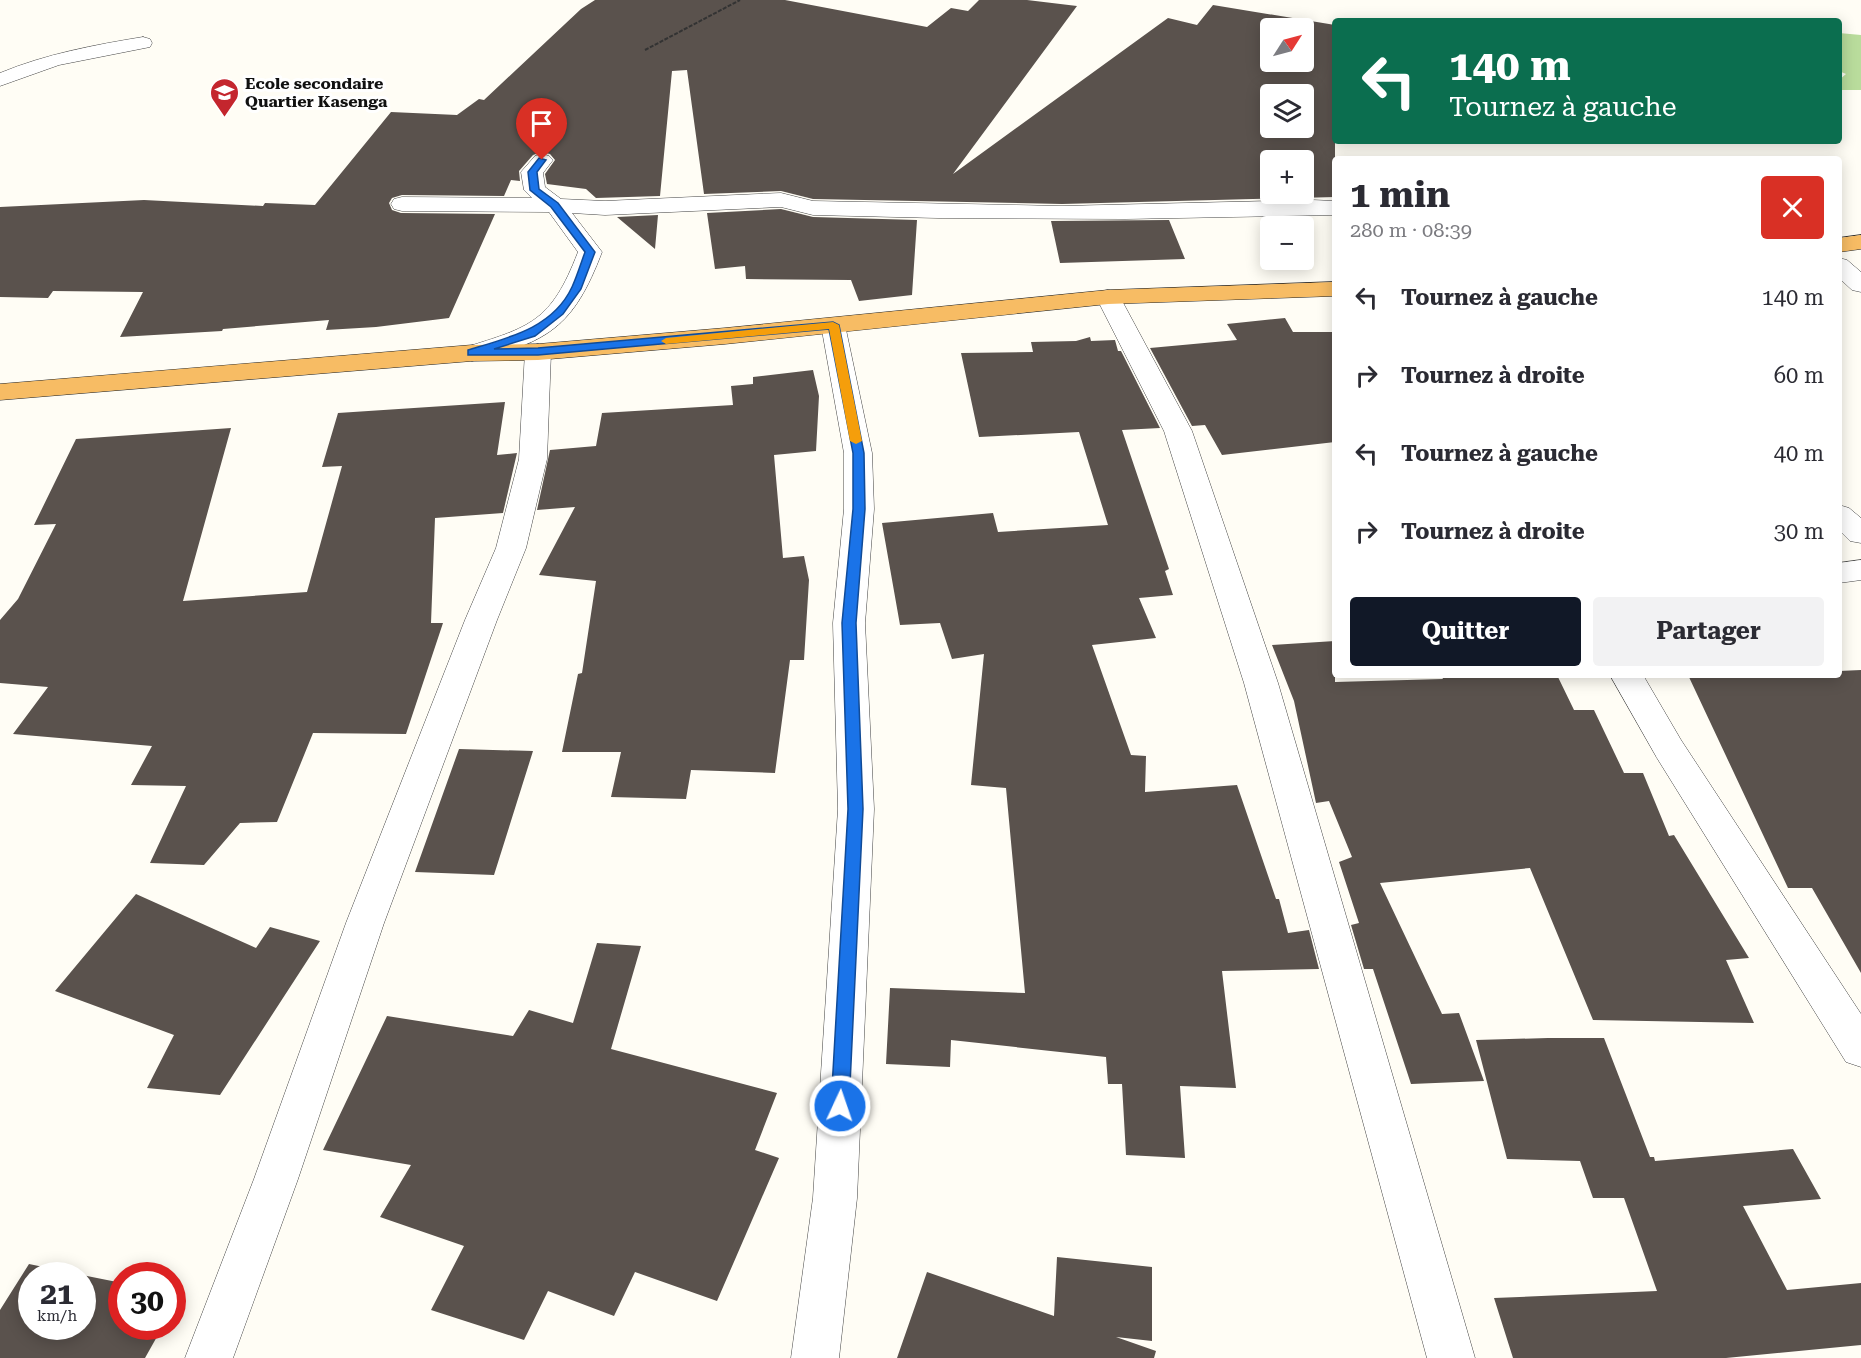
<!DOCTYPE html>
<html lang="fr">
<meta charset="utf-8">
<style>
:root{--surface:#fff;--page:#f2f2f3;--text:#2b2b33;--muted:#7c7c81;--accent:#111827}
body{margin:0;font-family:"Roboto Serif",serif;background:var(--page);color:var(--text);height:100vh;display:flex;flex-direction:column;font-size:22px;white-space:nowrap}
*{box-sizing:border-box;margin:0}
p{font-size:20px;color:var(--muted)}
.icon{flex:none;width:33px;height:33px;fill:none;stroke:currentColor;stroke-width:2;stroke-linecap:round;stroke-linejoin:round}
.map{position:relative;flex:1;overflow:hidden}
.side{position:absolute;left:1332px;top:156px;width:510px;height:522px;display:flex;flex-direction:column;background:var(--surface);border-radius:6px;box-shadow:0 3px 15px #0003}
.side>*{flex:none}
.hud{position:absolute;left:1332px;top:18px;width:510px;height:126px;border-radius:6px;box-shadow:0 3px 15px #0003;background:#0b6e4f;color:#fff;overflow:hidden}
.needle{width:39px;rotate:54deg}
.buttons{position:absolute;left:1260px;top:18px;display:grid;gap:12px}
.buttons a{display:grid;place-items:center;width:54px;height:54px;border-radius:6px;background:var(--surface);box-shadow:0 3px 15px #0003;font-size:30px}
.speed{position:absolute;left:18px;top:1262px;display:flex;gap:12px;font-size:30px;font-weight:700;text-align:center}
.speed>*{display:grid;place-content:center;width:78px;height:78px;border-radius:50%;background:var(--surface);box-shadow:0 3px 15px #0003;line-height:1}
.speed small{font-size:15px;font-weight:400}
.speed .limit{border:9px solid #d22;background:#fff;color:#111}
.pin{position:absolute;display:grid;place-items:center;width:51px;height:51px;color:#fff;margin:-62px -26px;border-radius:50% 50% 50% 0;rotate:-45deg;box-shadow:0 0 6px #0007}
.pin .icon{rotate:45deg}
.me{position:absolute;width:66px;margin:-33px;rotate:3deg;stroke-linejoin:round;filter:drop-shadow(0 0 4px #0008)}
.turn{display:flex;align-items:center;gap:21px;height:126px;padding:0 18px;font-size:27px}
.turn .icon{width:78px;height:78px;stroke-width:2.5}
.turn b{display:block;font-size:42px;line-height:51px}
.round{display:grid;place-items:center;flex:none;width:63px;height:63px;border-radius:6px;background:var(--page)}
.head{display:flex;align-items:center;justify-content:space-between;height:102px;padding:0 18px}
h1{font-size:36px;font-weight:700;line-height:45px}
.button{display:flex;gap:12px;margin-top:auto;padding:12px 18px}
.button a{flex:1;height:69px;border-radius:6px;background:var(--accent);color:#fff;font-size:24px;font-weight:700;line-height:69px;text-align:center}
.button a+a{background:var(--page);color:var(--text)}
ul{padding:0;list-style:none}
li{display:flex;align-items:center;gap:18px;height:78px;padding:0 18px}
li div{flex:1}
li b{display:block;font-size:22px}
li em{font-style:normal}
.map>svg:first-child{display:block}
</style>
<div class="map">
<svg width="1861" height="1358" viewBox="0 0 1861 1358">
<rect width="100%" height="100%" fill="#fffdf5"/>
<!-- forest -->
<path fill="#b9dc9c" d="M1839,33L1861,35V90H1839V80L1846,74L1839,71Z"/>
<!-- building -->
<path fill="#5a524d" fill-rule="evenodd" d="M595,0H785L927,27L951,8L968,11L979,0H1027L1077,6L953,174L1168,18L1197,25L1213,5L1335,25V197L1062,204L813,199L781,191L704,194L687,70L672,71L660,196L596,198L586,189L547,184L545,174L555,160L550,154L541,152L533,155L519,171L520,181L511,180L504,196L402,195L392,198L389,203L392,210L401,213L495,214L449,318L376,327L326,330L329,320L223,329L222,331L120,337L143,292L53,291L48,298L0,297V207L144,200L263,206L265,203L315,205L391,112L457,115L479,99L484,100L581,9ZM1270,28H1304V62H1270ZM1270,94H1304V128H1270ZM1270,160H1304V194H1270Z
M781,209L813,217L917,220L912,295L859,301L851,280L746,279L745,266L715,269L707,213Z
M658,215L655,249L617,217Z
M1169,220L1185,259L1060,263L1051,221Z
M1285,318L1293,332H1335V442L1222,455L1205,425L1192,426L1150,348L1237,340L1227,324Z
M1090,337L1091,341L1115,340L1118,351H1121L1160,428L1122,430L1169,569L1165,571L1173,595L1139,598L1156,638L1092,645L1131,755L1146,756L1145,792L1237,785L1276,899H1279L1288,933L1309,930L1319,969L1222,971L1236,1088L1180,1086L1185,1158L1126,1155L1122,1084H1108L1106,1057L951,1040L950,1067L886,1064L890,988L1025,993L1006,788L971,785L984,654L952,659L940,623L900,625L882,523L993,513L998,532L1108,525L1079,432L979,437L961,353L1033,352L1031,342L1076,341Z
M813,370L819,396L816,451L774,455L783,558L804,556L809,580L804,660H790L775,773L691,770L686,799L611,797L621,752H562L578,674L582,673L596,581L539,575L575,507L537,510L550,450L596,446L602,413L733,405L731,386L753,384V377Z
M505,402L497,455L517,453L503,513L435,518L431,623H443L406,734L313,733L277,822L240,823L204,865L150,863L186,786L131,785L152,746L13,734L48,687L0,683V620L18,599L56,524L34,525L76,439L231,428L183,601L307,592L342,466L322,467L338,413Z
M1335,641V682L1443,679L1441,675H1557L1574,710H1594L1624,773H1643L1669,836L1674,835L1749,958L1726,960L1754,1023L1593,1020L1530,868L1380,883L1442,1014L1459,1013L1484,1081L1411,1084L1373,969H1364L1351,925L1359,923L1339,862L1352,857L1329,801L1316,803L1294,701L1272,645Z
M1861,670V973L1812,888H1788L1688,675H1839V671Z
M459,749L533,751L494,875L415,872Z
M136,894L256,948L270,927L320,941L220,1095L147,1088L174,1035L55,991Z
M597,943L641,946L611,1049L777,1093L755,1150L779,1158L717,1301L635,1272L614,1316L548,1291L524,1340L431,1310L464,1246L380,1217L411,1165L323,1150L387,1016L513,1036L529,1010L573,1023Z
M1548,1038H1604L1650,1157H1654L1655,1161L1793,1149L1821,1199L1743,1206L1787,1290L1861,1283V1345L1726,1358H1513L1494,1298L1657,1291L1624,1198H1593L1580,1161L1507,1159L1476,1040Z
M1057,1257L1152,1267V1341L1116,1337L1156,1351L1154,1358H897L927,1272L1054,1316Z
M29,1264L82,1275H32V1326H82V1275L122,1283V1326H163L145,1358H0V1310Z"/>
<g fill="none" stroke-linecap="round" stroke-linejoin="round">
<defs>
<path id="minor" d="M143,37L150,39L152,43L150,47L59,65L0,86V73C46,54 94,45 143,37Z
M542,154L549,156L553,160L543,173L545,187L561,199L605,201L781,193L813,201L1062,206L1312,200L1335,201V215L1125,219L938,218L813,215L781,207L605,215L572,213L602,252C573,328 548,342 472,361L463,358L459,353L463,348C531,327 551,322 578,252L549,212L402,211L394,209L391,204L394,199L402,197L532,198L524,190L521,172L535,156Z
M1839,258L1847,260L1861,272V292L1852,290L1839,278Z
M1108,290L1117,292L1120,297L1192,431L1278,683L1475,1358H1427L1244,683L1164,431L1096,297L1099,292Z
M833,318L842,320L845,325L872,453L874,509L865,623L874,809L857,1198L839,1358H791L813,1198L838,809L833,623L844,509V453L821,325L824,320Z
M538,344L547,347L551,352L547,459L526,548L497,620L384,923L298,1179L233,1358H185L254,1179L346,923L465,620L496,548L519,459L525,352L529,347Z
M1839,505L1849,508L1861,518V543L1850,541L1839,530Z
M1861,560V580L1839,583V563Z
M1610,675H1643L1681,740L1861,1014V1067L1846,1062L1657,758Z"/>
<path id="trunk" d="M1861,235V249L1839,252V238Z
M1335,282V296L1108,304L725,344L538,360L472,361L0,400V384L472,345L538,344L725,328L1108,290Z"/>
</defs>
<!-- minor casing -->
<use href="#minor" stroke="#444" stroke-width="1"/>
<!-- trunk casing -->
<use href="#trunk" stroke="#222" stroke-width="1"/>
<!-- path -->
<path stroke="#333" stroke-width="2" stroke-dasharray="4 1.5" stroke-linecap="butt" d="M645,50L740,0"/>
<!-- minor -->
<use href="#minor" fill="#fff" fill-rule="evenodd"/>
<!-- trunk -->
<use href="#trunk" fill="#f7bc64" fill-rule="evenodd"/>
</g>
<!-- route -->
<path fill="#1a73e8" stroke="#114b97" stroke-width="1.5" d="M539,158L546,160L537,172L539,189L558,203L595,252L581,289L563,314L535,336L494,349L538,348L833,322L839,325L864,453L865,509L856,623L863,809L849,1106L846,1112L840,1114L834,1112L831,1106L848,809L842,623L853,509V453L829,329L538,355H468V350C508,338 553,328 572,287C577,276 581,263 585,252L551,207L530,190L528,172Z"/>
<!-- slow -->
<path fill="#f59e0b" d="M833,322L839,325L862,441L856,444L850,441L829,329L666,344L661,341L666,338Z"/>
<!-- icons -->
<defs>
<symbol id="school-pin" viewBox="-11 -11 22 30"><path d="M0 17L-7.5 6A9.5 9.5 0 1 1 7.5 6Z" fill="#c4262e" stroke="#fff"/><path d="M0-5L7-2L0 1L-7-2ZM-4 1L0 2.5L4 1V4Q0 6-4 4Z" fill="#fff"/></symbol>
</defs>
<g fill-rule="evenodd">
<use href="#school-pin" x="208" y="76" width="33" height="45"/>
</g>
<g text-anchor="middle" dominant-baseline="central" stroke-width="6" stroke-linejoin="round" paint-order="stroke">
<!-- far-poi labels -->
<g font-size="16" font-weight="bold" fill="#111" stroke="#fff" text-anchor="start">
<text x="245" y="83">Ecole secondaire<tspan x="245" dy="18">Quartier Kasenga</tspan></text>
</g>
</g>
</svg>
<div class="buttons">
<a><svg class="needle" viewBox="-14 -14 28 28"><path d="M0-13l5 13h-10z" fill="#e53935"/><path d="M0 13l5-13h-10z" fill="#7c7c81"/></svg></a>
<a><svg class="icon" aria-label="layers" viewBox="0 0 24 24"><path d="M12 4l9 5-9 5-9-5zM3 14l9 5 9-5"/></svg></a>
<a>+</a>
<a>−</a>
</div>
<div class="speed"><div>21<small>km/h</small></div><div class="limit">30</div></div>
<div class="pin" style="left:542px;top:160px;background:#d93025"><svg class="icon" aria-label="arrive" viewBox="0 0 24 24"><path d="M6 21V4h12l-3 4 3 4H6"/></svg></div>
<svg class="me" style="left:840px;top:1106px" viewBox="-20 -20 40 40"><circle r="17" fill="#1a73e8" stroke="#fff" stroke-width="3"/><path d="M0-11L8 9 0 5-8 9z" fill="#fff"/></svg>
<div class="hud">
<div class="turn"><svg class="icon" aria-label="left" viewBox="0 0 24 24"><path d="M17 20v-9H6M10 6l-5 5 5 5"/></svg><div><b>140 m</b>Tournez à gauche</div></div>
</div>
<section class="side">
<div class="head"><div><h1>1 min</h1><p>280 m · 08:39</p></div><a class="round" style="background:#d93025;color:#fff"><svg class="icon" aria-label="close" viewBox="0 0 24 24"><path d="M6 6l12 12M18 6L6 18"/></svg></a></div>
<ul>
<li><svg class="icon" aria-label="left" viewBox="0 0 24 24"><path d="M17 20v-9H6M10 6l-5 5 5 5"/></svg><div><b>Tournez à gauche</b></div><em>140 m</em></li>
<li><svg class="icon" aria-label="right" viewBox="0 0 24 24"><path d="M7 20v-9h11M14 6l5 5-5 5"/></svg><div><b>Tournez à droite</b></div><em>60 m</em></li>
<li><svg class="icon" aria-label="left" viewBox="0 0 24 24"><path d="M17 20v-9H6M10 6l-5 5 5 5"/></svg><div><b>Tournez à gauche</b></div><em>40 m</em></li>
<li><svg class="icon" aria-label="right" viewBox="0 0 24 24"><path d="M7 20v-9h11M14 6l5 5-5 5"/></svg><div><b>Tournez à droite</b></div><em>30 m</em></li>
</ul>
<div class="button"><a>Quitter</a><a>Partager</a></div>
</section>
</div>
